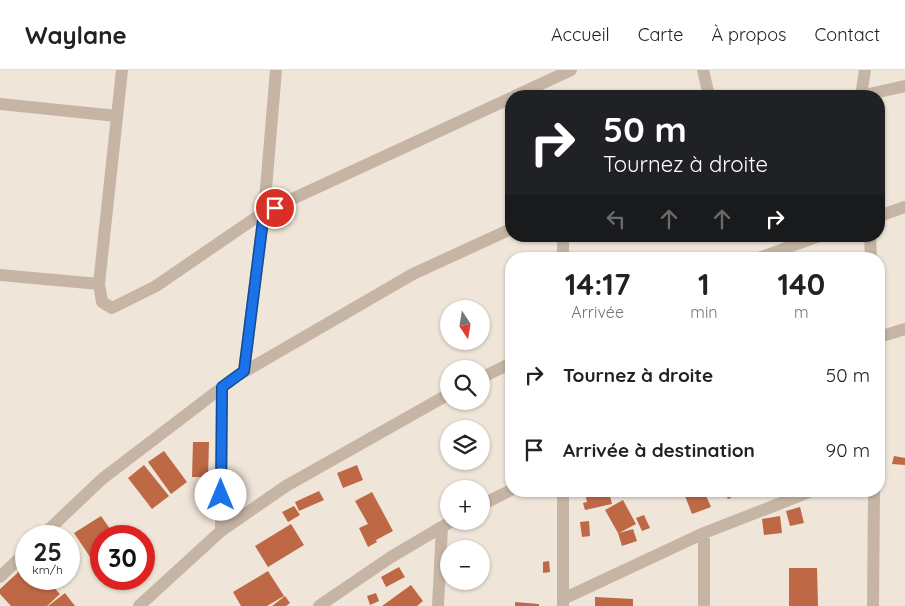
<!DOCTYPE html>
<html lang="fr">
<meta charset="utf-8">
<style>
:root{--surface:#fff;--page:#f6f6f6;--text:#222;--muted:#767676;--line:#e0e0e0}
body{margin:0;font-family:Quicksand,sans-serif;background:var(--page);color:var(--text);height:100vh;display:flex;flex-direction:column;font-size:19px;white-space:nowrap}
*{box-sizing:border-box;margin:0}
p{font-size:16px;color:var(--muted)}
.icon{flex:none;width:28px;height:28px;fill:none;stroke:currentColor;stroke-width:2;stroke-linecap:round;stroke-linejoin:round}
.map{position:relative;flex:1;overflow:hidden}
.drawer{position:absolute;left:505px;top:182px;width:380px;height:245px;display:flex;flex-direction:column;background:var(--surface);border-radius:20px;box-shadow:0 1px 4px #0004}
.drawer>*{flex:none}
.banner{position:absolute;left:505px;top:20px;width:380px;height:152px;border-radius:20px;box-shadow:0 1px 4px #0004;background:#202124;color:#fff;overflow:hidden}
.needle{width:32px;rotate:168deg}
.buttons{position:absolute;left:440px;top:230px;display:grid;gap:10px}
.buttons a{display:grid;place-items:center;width:50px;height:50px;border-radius:50%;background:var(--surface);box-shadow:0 1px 4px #0004;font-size:25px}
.speed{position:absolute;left:15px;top:455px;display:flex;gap:10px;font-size:25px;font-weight:700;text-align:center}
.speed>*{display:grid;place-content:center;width:65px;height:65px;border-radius:50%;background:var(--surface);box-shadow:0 1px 4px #0004;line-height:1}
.speed small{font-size:12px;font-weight:400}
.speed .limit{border:8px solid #d22;background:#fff;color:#111}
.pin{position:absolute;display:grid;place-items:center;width:42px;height:42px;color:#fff;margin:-21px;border:2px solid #fff;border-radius:50%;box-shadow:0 1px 5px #0007}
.me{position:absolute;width:55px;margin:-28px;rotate:0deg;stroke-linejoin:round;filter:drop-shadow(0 0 4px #0008)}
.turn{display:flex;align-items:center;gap:18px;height:105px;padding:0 15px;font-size:22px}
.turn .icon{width:65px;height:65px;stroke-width:2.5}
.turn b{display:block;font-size:35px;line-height:42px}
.lanes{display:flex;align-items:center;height:48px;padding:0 15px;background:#0003;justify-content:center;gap:25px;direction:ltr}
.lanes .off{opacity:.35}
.eta{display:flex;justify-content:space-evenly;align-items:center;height:85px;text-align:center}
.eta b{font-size:30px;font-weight:700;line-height:35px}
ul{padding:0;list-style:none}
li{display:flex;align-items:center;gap:15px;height:75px;padding:0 15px}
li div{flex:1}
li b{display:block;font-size:19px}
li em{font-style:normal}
header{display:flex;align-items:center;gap:30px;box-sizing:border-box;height:70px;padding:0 25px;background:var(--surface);border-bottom:1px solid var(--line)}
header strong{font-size:24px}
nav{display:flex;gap:28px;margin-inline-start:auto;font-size:18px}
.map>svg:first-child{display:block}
</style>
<header>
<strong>Waylane</strong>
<nav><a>Accueil</a><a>Carte</a><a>À propos</a><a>Contact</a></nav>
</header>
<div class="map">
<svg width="905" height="536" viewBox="0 0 905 536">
<rect width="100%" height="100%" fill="#efe5d8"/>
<!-- building -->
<path fill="#bf6846" d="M193,372H209L208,407H192Z
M164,381L187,412L171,424L148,392Z
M894,386L905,388V395L892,394Z
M144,395L169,426L152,439L128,408Z
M357,395L363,410L343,418L337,403Z
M201,414H209V426H201Z
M319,421L324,430L299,441L295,432Z
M591,421H624V422L610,426L612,434L585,440L583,433L587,432L585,423Z
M698,421H704L711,437L692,444L685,426Z
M724,421H737L738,424L728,429Z
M372,422L393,461L376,470L370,459L377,472L368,477L359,458L368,454L355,431Z
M623,430L636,454L619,463L633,459L637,471L622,476L618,463L605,440Z
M294,436L300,445L288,452L282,442Z
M800,437L804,453L790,456L786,441Z
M644,445L650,458L642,461L636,448Z
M101,446L115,466H101V488L94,493L74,463Z
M780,446L782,463L764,465L762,449Z
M589,451L590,466L582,467L580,452Z
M291,454L304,475L268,497L255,476Z
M549,491L550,502L543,503V492Z
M26,495V509H46L60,524L47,536H11L0,524V519Z
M399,497L405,507L386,517L381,507Z
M789,498H817L818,536H789Z
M268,501L284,526L267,536H241L233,522Z
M411,515L423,531L417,536H382Z
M65,523L75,536H48Z
M376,523L379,531L370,535L367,526Z
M285,526L290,533L286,536H272Z
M595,527L633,529V536H595Z
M515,532L539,534V536H515Z"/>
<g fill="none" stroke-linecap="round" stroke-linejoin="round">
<!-- street -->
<path stroke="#c6b5a5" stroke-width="12" d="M122,0L99,214L102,232L112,238L156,216L264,142L511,28
M703,0L709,26
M515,26L571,0
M860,26L905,16
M861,26L865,0
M0,34L117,46
M879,146L905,137
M563,166V189
M870,166L871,189
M756,189L819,166
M0,205L99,214
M879,267L905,259
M244,301L264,142L276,0
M481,308L511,293
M481,435L511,420
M221,461L222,317
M42,466L102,409L237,306L413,204L511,159
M0,507L26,482
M563,529L704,463L812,421
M139,536L221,461L286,416L449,324
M319,536L391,487L452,451
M438,536L442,457
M563,536V421
M704,536V463
M873,536L874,421"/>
</g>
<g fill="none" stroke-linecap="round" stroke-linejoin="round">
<defs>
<path id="route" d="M221,425L222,317L244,301L264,142L275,138"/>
</defs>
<!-- route casing -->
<use href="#route" stroke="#114b97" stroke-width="12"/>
<!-- route -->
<use href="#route" stroke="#1a73e8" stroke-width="9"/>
</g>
</svg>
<div class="buttons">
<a><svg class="needle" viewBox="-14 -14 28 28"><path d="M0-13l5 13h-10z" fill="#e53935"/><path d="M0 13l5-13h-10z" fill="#767676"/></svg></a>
<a><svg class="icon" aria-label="search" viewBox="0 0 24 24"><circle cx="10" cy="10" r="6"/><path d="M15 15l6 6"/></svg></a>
<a><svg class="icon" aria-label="layers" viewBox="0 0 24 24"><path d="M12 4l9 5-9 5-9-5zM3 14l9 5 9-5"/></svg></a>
<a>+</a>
<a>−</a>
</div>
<div class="speed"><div>25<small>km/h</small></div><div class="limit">30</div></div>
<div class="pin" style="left:275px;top:138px;background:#d93025"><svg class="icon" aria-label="arrive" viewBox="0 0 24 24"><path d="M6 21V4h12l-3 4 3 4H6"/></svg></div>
<svg class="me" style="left:221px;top:425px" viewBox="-20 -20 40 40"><circle r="19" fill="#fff"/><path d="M0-13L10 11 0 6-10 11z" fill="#1a73e8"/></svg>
<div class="banner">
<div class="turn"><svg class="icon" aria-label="right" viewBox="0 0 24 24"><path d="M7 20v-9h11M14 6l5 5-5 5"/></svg><div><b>50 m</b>Tournez à droite</div></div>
<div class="lanes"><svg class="icon off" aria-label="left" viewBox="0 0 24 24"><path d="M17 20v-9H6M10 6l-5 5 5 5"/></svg><svg class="icon off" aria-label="ahead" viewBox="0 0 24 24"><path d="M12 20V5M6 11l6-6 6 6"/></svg><svg class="icon off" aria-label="ahead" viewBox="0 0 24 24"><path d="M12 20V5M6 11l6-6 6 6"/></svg><svg class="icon" aria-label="right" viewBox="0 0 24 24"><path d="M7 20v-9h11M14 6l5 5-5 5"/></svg></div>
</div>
<section class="drawer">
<div class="eta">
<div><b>14:17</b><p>Arrivée</p></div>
<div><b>1</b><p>min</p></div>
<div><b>140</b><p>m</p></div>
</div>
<ul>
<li><svg class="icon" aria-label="right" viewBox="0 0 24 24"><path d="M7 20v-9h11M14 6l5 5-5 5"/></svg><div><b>Tournez à droite</b></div><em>50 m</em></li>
<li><svg class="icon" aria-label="arrive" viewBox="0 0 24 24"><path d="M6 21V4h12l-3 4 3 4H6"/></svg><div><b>Arrivée à destination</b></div><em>90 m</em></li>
</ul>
</section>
</div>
